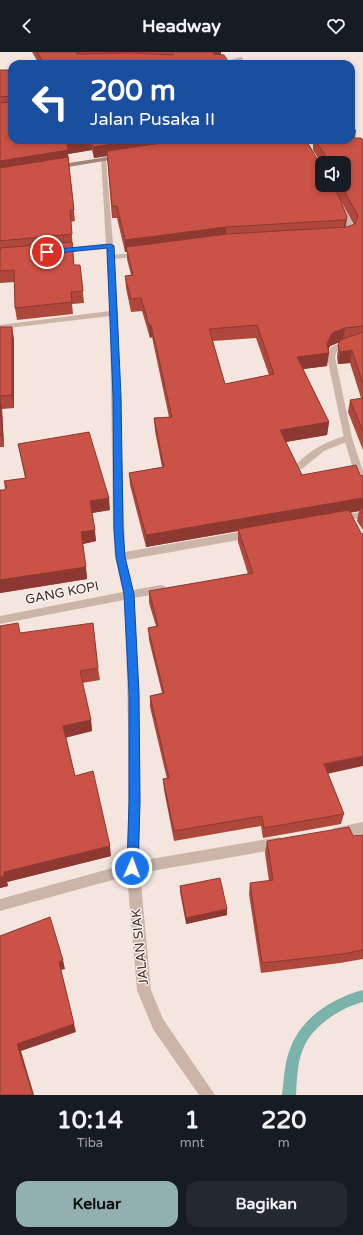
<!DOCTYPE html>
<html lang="id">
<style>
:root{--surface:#171b24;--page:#242831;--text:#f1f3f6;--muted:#9ea1a6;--accent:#92b0af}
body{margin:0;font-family:"Varela Round",sans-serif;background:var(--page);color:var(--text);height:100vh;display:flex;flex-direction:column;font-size:15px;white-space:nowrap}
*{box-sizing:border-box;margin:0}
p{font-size:13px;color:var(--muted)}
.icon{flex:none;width:22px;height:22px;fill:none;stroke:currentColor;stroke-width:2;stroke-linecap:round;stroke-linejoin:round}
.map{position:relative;height:1043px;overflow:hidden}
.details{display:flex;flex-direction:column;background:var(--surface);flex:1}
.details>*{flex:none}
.hud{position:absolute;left:8px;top:8px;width:347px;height:84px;border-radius:12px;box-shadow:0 2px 6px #0003;background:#1a4fa0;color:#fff;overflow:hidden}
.tools{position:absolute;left:315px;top:104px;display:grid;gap:8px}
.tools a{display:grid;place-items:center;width:36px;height:36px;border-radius:8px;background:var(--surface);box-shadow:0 2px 6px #0003;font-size:20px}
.pin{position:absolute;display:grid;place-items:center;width:34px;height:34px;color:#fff;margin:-17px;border:2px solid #fff;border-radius:50%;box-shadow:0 1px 4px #0007}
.me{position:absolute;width:44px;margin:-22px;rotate:2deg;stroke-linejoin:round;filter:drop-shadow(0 0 3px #0008)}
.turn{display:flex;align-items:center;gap:14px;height:84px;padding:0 16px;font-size:18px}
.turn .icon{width:52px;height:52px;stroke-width:2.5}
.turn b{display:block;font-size:28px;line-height:34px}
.eta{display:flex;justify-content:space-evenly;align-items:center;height:68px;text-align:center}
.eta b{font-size:24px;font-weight:700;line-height:28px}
.action{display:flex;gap:8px;margin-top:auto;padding:8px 16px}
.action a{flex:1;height:46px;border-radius:12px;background:var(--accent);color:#111;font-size:16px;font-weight:700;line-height:46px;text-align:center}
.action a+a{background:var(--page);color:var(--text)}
header{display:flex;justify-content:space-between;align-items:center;height:52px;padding:0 16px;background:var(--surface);font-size:18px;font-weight:700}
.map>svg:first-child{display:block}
</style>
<header><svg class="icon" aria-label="back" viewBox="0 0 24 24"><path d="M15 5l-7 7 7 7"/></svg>Headway<svg class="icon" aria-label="heart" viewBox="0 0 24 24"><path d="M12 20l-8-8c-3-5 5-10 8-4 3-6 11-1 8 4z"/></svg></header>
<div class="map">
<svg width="363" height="1043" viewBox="0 0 363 1043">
<rect width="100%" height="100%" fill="#f4e6de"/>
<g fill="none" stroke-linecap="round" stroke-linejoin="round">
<!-- stream -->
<path fill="#7cb2ac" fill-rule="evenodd" d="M363,938V950C340,956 312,974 303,997C297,1011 297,1028 296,1043H282C284,1028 284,1012 290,997C301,966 332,946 363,938Z"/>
<!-- lane -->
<path fill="#cdb4a9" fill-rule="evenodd" d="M348,383L352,386L351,388L324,399L302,417H296L294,415L296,413C311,397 327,389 348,383Z"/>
<!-- street -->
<path fill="#cdb4a9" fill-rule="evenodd" d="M241,5L243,6V8L225,12H214Z
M101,106L106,107L113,192L115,194L113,196V203L141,200L145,202L141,204L114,207L118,261L125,500L250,478L255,482L250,486L126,508L133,538L161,533L165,534L166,537L165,540L161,541L134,546C139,634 142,721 139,809L279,785L283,787L285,791L283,795L279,797L140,821L151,938L163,967L215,1043H199L153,977L137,938L127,824L0,859V847L127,812C130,724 128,636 124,548L0,572V564L123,540L115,505L113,477L110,264L0,277V273L110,259L106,197L60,201L56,199L60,197L106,192Z
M326,133H332L346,158L355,177L352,184L344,186L340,184L346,181L347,177L340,158Z
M363,287V291L348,294L337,299L335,305L352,386L363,419V437L358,434L344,386L327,305L331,295L343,290Z
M363,460V466L339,469L334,466L339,463Z
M363,770V782L338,786L334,784L332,780L334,776Z"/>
<!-- secondary -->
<path fill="#a1837b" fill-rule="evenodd" d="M120,103L122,104V106L56,117L53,115L56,113Z"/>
</g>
<!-- wall -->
<path fill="#ae473c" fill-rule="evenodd" d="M32,0H221V3L39,12Z
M0,18H12V88H306L319,110L321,111L313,98V90H308L306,88H351V73L356,79L355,86L363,88V398L348,360L350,348L361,346L350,311L338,312L337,305L339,290L330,294L328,298L327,314L303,317L329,370L327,383L286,390L302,423H360L363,424V478L357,469L359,459L350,461L328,721L344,762L341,772L263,786L261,774L174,789L164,738L163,727H167L150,655V644L162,641L149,588L148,576L156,574L149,551V539L248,522L238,490V479L146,495L130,433L129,421L162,415L155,379L154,366L169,365L152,285L150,286L142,259L131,260L126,236L125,224L131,223L127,207V200H125L117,166H112L107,104L94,106L92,98L68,102L75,169L71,170L74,213H80L84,251L72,252L73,262L17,268L15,256V230L0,231ZM322,111H344V133H322ZM340,147L354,173L346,175L347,165ZM256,286L269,323L225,332L213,289Z
M0,275L14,287V356L2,357L4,395H0Z
M18,392L110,458L92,461L96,489L83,492L87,527L0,541V438H4L5,437L4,429L25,426Z
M0,574L20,581L98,616L100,628L82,631L91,668L92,679L66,685L75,724L111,804L7,830L8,834L0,836Z
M363,783V907L340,911L261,921L249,842L250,831L269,829L265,801L267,789L353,784Z
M180,834L227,857V863L186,872L180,840Z"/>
<!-- shaded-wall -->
<path fill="#8d3931" d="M78,0H80L81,8L76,2Z
M214,0H221V9L213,2Z
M351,40H353L351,51Z
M82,88H91L92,98L68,102L69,110L0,121V109L67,91Z
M137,88H162V96L94,106L93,95Z
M347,165L345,177L343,181L345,168Z
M226,175V188L126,195L127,200H125V188Z
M149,273H151L152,285L150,286Z
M12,275L14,287V356L12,343Z
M345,276L343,289L330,294L327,301H329L327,314L296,318L297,305L327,292L332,281Z
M352,298L350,311L338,312L340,300Z
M0,345L2,357L4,395L2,383Z
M329,370L327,383L279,391L280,378Z
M109,446L110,458L92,461L90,449Z
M363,446V457H360L359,459L239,479L238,477V479L146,495V483Z
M95,478L96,489L83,492L81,480Z
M86,515L87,527L0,541V528Z
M91,668L92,679L65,686L63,674Z
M363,704V714L322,723L324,712Z
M110,794L111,804L7,830L8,834L0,836V825L4,820Z
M227,857V863L186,872V866Z
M63,908L65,917L61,918L76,980L21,999L34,1043H33L17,992L59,910Z"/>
<!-- building -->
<path fill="#ca5246" stroke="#8d3931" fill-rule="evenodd" d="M37,0H78L76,2L132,1L173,3L174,1L173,0H214L213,2L224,3L230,12H40H44Z
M326,9L329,12H297Z
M0,18H12V88H82L67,91L68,98L0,109V51L12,50V44L0,45Z
M351,73L356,79H351Z
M351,86H361L363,88V274L345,276L332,281L327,292L329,301L297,305L329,370L280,378L302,423L356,413L360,423L363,424V446L146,483L129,421L164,415L154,366L172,365L151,273H149L141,246L131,247L125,224L133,223L126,195L227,182L347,175L355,172L358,164L341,133H344V111H324L325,103L315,88H351ZM257,273L274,322L225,332L209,277Z
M91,88H137L93,95Z
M202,88H306L319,110L322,112V133H333L340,147L347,165L345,168L226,175L125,188L117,154H112L107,99L162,91Z
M68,105L74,158H70L72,182L0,189V116Z
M72,190L74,213H80L83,239L71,240L72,250L15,256L14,218L0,219V196Z
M0,275H12V343L0,344Z
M363,280V332L352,298L340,300L338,293L340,288Z
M0,346L2,383H0Z
M363,346V379L350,348Z
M89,380L109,446L90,449L95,478L81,480L86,515L0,528V438H4L7,435L4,429L26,426L18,392Z
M363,456V462L360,457Z
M349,458L361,481L363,482V704L324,712L344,762L264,776L262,764L174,779L163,727L169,726L150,644L164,641L148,576L158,574L149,539L253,521L238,477Z
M18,571L20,581L93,571L98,616L80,619L91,668L63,674L75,724L93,719L110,794L4,820V824L0,825V574Z
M349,775L353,784L363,783V898L343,902L262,911L250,831L273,828L267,789Z
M220,826L227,857L186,866L180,834Z
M50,865L63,908L59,910L74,972L17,992L33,1043H0V884Z"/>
<!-- route -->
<path fill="#1a73e8" stroke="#114b97" d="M111,192L114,194L121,344L123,477L125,505L134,542L139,641L140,750L138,816L137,820L132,822L128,820L127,816L129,750V641L124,542L116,505L114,477L113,344L107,196L47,202L44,200L47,198Z"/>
<g text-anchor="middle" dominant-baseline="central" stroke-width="3" stroke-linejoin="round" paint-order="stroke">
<!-- street labels -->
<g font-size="13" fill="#3a2c29" stroke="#fbf1eb">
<text transform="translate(62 541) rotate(-11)">GANG KOPI</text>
<text transform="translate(140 895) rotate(-96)">JALAN SIAK</text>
</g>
</g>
</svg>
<div class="tools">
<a><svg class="icon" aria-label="sound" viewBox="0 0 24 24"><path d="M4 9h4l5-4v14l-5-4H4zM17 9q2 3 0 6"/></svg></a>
</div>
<div class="pin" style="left:47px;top:200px;background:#d93025"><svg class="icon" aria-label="arrive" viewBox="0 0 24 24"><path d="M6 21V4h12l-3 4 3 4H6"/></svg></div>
<svg class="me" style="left:132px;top:816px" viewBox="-20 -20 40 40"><circle r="17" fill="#1a73e8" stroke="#fff" stroke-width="3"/><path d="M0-11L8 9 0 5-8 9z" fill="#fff"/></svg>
<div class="hud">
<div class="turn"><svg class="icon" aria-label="left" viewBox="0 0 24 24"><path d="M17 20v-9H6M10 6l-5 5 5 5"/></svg><div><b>200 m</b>Jalan Pusaka II</div></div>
</div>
</div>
<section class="details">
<div class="eta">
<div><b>10:14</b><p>Tiba</p></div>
<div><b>1</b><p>mnt</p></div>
<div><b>220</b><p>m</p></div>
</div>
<div class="action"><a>Keluar</a><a>Bagikan</a></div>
</section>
